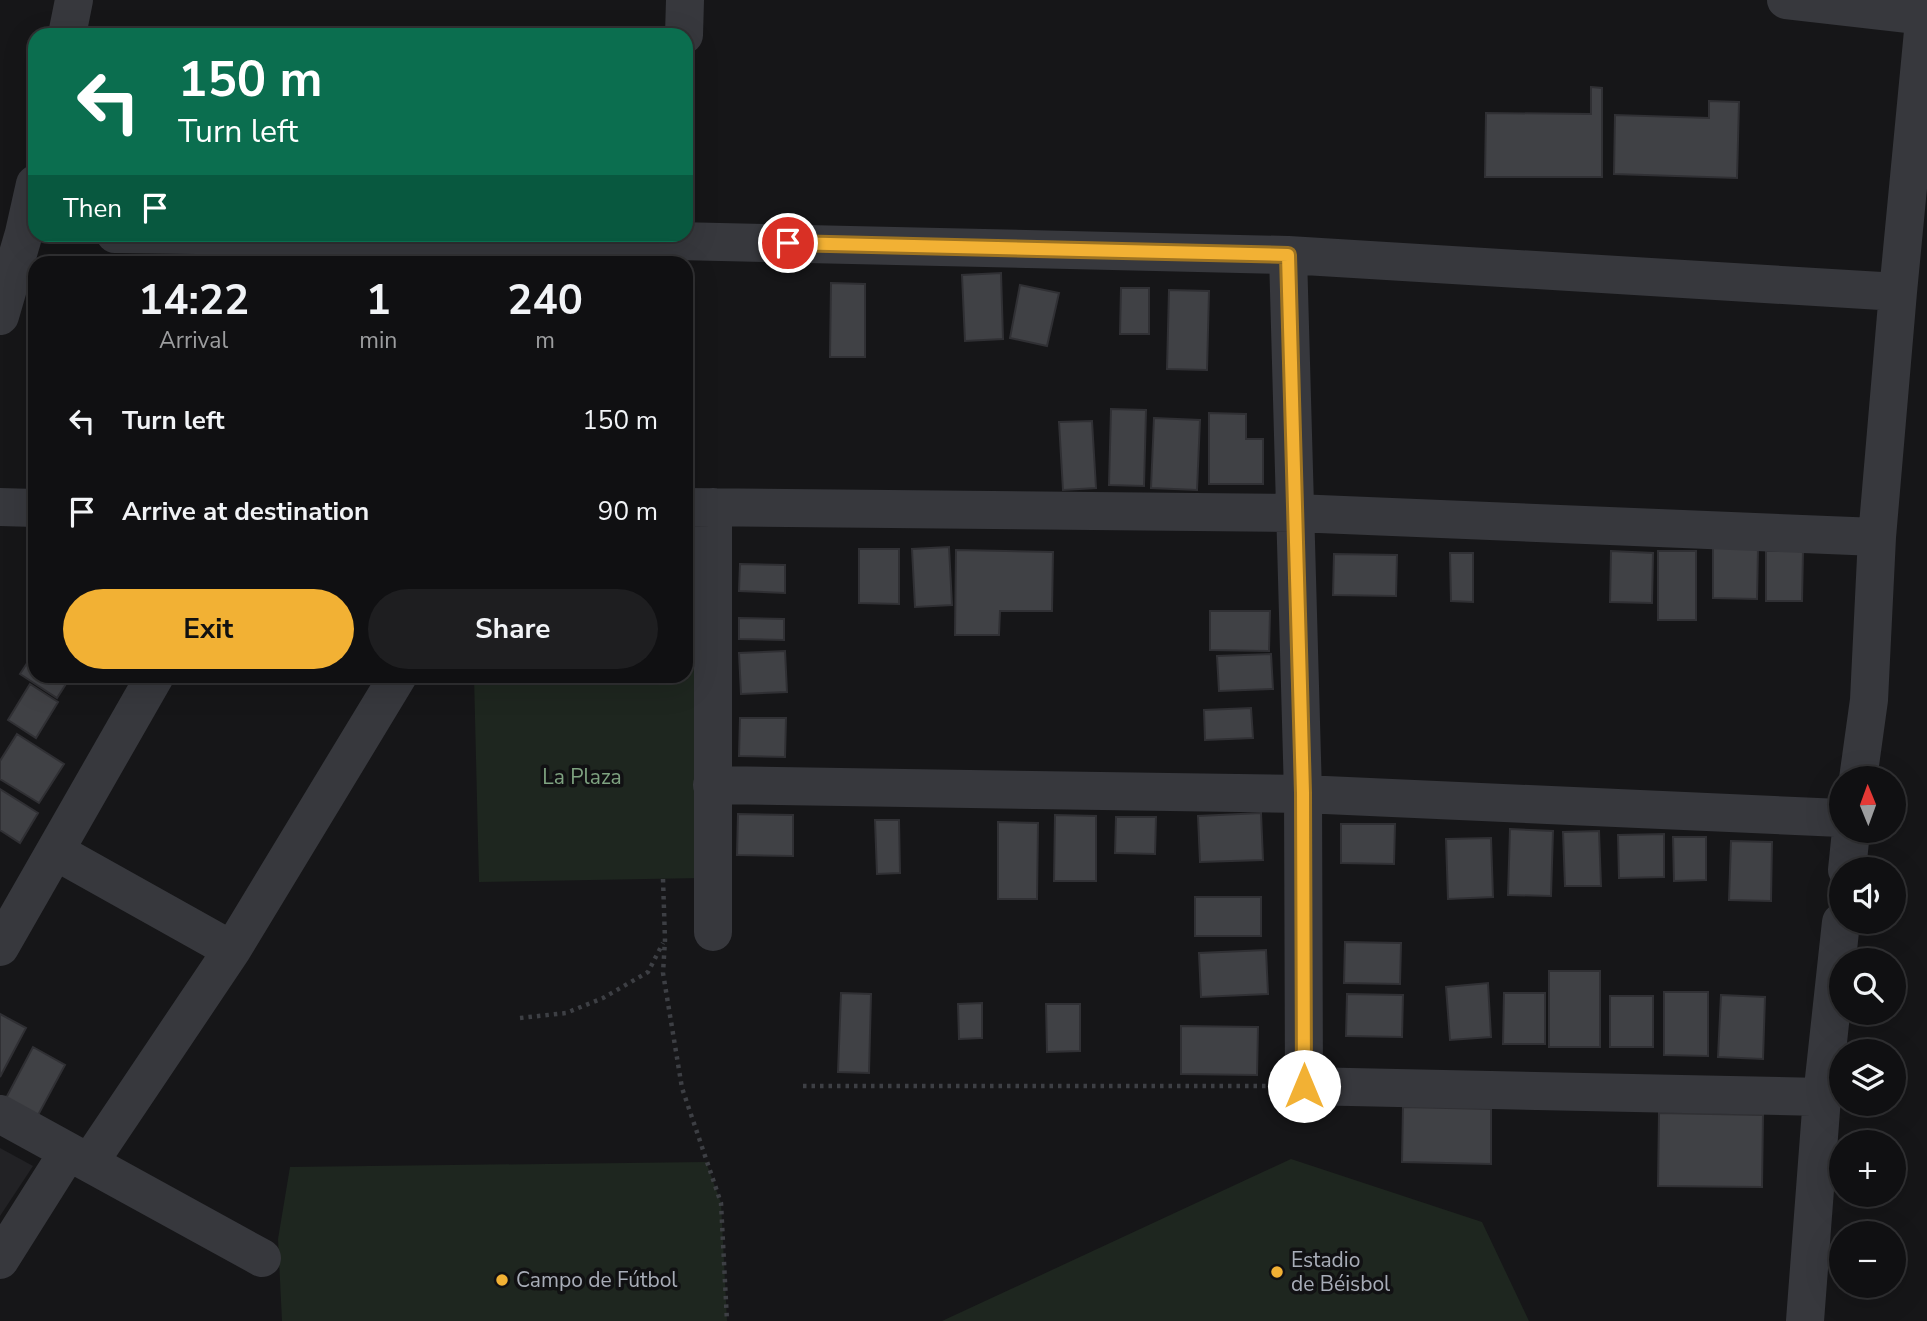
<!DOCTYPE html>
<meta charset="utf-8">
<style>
:root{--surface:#101012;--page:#1e1e20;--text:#f1f3f6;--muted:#9c9d9f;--line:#303032;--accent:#f2b134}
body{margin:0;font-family:"Nunito Sans",sans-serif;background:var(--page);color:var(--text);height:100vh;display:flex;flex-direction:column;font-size:26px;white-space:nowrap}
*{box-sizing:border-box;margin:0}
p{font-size:23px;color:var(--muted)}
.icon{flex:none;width:38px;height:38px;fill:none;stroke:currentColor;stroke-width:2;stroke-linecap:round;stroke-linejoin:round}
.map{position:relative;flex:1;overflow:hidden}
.panel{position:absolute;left:28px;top:256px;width:665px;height:427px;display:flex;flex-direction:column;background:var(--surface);border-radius:21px;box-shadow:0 7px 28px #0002,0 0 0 2px var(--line)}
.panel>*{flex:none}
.banner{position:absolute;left:28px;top:28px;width:665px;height:214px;border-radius:21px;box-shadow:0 7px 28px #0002,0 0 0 2px var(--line);background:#0b6e4f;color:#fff;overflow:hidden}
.needle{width:46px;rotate:359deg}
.controls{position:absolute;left:1829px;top:766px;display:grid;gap:14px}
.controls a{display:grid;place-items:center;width:77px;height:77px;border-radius:50%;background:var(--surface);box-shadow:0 7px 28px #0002,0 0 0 2px var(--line);font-size:35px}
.pin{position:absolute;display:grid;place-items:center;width:60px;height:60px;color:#fff;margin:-30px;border:4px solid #fff;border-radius:50%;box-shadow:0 2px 7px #0007}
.me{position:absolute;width:77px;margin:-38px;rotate:0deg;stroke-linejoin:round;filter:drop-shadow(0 0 5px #0008)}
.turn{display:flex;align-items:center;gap:24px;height:147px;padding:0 35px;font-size:32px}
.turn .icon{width:91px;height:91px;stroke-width:2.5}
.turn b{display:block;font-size:49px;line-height:60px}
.then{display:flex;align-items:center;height:66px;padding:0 35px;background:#0003;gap:14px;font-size:26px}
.eta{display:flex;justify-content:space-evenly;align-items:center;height:119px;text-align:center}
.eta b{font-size:42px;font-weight:700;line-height:49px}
.cta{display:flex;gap:14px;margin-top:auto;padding:14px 35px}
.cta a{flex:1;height:80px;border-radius:42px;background:var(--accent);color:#111;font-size:28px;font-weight:700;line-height:80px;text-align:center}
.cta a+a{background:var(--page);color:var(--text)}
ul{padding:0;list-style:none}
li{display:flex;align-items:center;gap:21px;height:91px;padding:0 35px}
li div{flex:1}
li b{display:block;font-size:26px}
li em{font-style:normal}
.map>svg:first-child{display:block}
</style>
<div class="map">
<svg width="1927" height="1321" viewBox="0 0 1927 1321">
<rect width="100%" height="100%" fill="#161618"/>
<!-- built -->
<path fill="#222225" d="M0,1148L33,1166L0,1216Z"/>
<!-- green -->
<path fill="#1e261f" d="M686,529H694L702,878L479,882L474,676H686Z
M1291,1159L1482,1222L1529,1321H942Z
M706,1162L721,1203L727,1321H282L278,1239L290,1167Z"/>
<!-- building -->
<path fill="#404145" stroke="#303034" stroke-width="2" d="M1591,87L1602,88V177H1485L1486,113L1591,114Z
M1709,101L1739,102L1737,178L1614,174L1615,115L1709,118Z
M1001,273L1003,339L965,341L962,275Z
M831,283L865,284V357H830Z
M1020,285L1059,293L1047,346L1010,338Z
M1121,288H1149V334H1120Z
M1169,290L1209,291L1207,370L1167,369Z
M1111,409L1146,410L1144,486L1109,485Z
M1209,413L1246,414V439H1263V484H1209Z
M1154,418L1200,420L1197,490L1151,488Z
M1092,421L1096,488L1063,490L1059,422Z
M949,547L952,605L915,607L912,549Z
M1713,548H1758L1757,599L1713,598Z
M859,549H899V604L859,603Z
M956,550L1053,552L1052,611H1000L999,635H955Z
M1611,551L1653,553L1652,603L1610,602Z
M1658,551H1696V620H1658Z
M1766,551H1803L1802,601H1766Z
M1450,553H1473V602L1451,601Z
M1334,554L1397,555L1396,596L1333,595Z
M740,564L785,565V593L739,591Z
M1210,611H1270L1269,651L1210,650Z
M739,618L784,619V640L739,639Z
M35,651V676H71L57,698L20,674Z
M785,651L787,692L741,694L739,653Z
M1271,654L1273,689L1219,691L1217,656Z
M30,684L58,702L36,738L8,720Z
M1251,708L1253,738L1205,740L1204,710Z
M740,718H786L785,757L739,756Z
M17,734L64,764L39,803L0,779V761Z
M0,789L38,813L20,843L0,830Z
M1261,813L1263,860L1200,862L1198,816Z
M738,814L793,815V856L737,855Z
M1055,815L1096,816V881H1054Z
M1116,817H1156L1155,854L1115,853Z
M875,820H899L900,873L877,874Z
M998,822L1038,823L1037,899H998Z
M1341,824H1395L1394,864L1341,863Z
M1510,829L1553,831L1551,896L1508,895Z
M1599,831L1601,886H1565L1563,832Z
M1664,834V877L1619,878L1618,835Z
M1673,837H1706V880L1674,881Z
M1491,838L1493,897L1448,899L1446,839Z
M1731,841L1772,842L1771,901L1729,900Z
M1195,897H1261V936H1195Z
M1345,942L1401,943L1400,984L1344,983Z
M1266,950L1268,994L1201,997L1199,953Z
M1549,971H1600V1047H1549Z
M1488,983L1491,1037L1450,1040L1446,987Z
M1664,992H1708V1056L1664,1055Z
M841,993L871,994L869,1073L838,1072Z
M1504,993H1545V1044H1503Z
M1347,994L1403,995L1402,1037L1346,1036Z
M1721,995L1765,997L1763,1059L1718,1057Z
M1610,996H1653V1047H1610Z
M982,1003V1038L959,1039L958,1004Z
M1046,1004H1080V1051L1047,1052Z
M0,1014L26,1028L0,1077Z
M1181,1026L1258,1027L1257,1075L1181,1074Z
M33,1047L65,1065L37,1117L5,1100Z
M1403,1107L1491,1109V1164L1402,1162Z
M1659,1113L1763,1115L1762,1187L1658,1186Z"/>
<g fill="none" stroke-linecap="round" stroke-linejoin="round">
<!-- path -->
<path stroke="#3d3f44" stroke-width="4.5" stroke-dasharray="3.5 5" stroke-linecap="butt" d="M663,879L665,940L663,973L682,1088L721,1203L727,1321
M520,1018L566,1013L603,998L648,972L663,943
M803,1086H1267"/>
<!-- minor -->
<path stroke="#37383d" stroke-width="38" d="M1786,0L1926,16
M67,35L74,0
M684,35L685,0
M115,234L677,241L1288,255L1898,292
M1288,255L1303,794L1304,1086L1822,1097
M0,316L24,233L35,184
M0,507L35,508
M686,507L1295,513L1877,537
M713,507V932
M1858,779L1869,700L1877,537L1898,292L1926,0
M712,785L1303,794L1841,818
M55,851L232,950
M1847,870L1851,831
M0,947L155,676
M0,1114L262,1258
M89,1163L232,950L398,676
M0,1260L68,1152
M1805,1321L1822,1097L1841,922"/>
</g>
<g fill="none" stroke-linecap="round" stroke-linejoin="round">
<defs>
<path id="route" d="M788,243L1288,255L1303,793L1304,1086"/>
</defs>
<!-- route casing -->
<use href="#route" stroke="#9d7322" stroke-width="18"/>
<!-- route -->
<use href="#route" stroke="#f2b134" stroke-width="12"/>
</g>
<!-- markers -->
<g fill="#f2b134" stroke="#111113" stroke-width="2.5">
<circle cx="1277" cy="1272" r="7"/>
<circle cx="502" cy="1280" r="7"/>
</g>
<g text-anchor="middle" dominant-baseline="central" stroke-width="7" stroke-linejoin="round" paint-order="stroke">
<!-- park labels -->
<g font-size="21" fill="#7fa381" stroke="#111113">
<text x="582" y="777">La Plaza</text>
</g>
<!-- poi labels -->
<g font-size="21" fill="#a8adb8" stroke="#111113" text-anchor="start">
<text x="1291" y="1260">Estadio<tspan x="1291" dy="24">de Béisbol</tspan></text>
<text x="516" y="1280">Campo de Fútbol</text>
</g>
</g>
</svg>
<div class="controls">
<a><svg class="needle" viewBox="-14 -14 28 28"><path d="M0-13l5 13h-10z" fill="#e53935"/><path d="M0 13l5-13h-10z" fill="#9c9d9f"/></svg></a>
<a><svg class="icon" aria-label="sound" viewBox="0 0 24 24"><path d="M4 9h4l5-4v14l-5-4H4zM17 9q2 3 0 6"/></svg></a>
<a><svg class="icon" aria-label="search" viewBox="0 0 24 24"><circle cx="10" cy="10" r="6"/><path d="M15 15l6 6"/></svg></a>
<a><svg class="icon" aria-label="layers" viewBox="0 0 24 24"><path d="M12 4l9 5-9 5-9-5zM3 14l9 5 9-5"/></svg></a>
<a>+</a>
<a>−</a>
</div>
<div class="pin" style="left:788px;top:243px;background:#d93025"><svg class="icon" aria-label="arrive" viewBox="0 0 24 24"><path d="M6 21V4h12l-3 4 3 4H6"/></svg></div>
<svg class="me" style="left:1304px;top:1086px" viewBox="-20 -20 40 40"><circle r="19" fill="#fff"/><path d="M0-13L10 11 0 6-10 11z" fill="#f2b134"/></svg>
<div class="banner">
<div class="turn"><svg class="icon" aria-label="left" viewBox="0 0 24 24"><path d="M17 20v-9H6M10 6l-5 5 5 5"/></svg><div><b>150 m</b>Turn left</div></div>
<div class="then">Then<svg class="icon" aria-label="arrive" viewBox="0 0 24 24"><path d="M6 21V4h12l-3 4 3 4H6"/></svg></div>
</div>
<section class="panel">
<div class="eta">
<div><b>14:22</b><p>Arrival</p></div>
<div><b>1</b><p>min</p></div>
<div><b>240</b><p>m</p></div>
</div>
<ul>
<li><svg class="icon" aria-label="left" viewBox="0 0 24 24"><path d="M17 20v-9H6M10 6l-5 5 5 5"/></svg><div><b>Turn left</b></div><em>150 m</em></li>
<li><svg class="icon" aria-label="arrive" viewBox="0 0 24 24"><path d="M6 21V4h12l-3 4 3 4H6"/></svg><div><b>Arrive at destination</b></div><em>90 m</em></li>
</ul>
<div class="cta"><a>Exit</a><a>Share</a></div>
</section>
</div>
